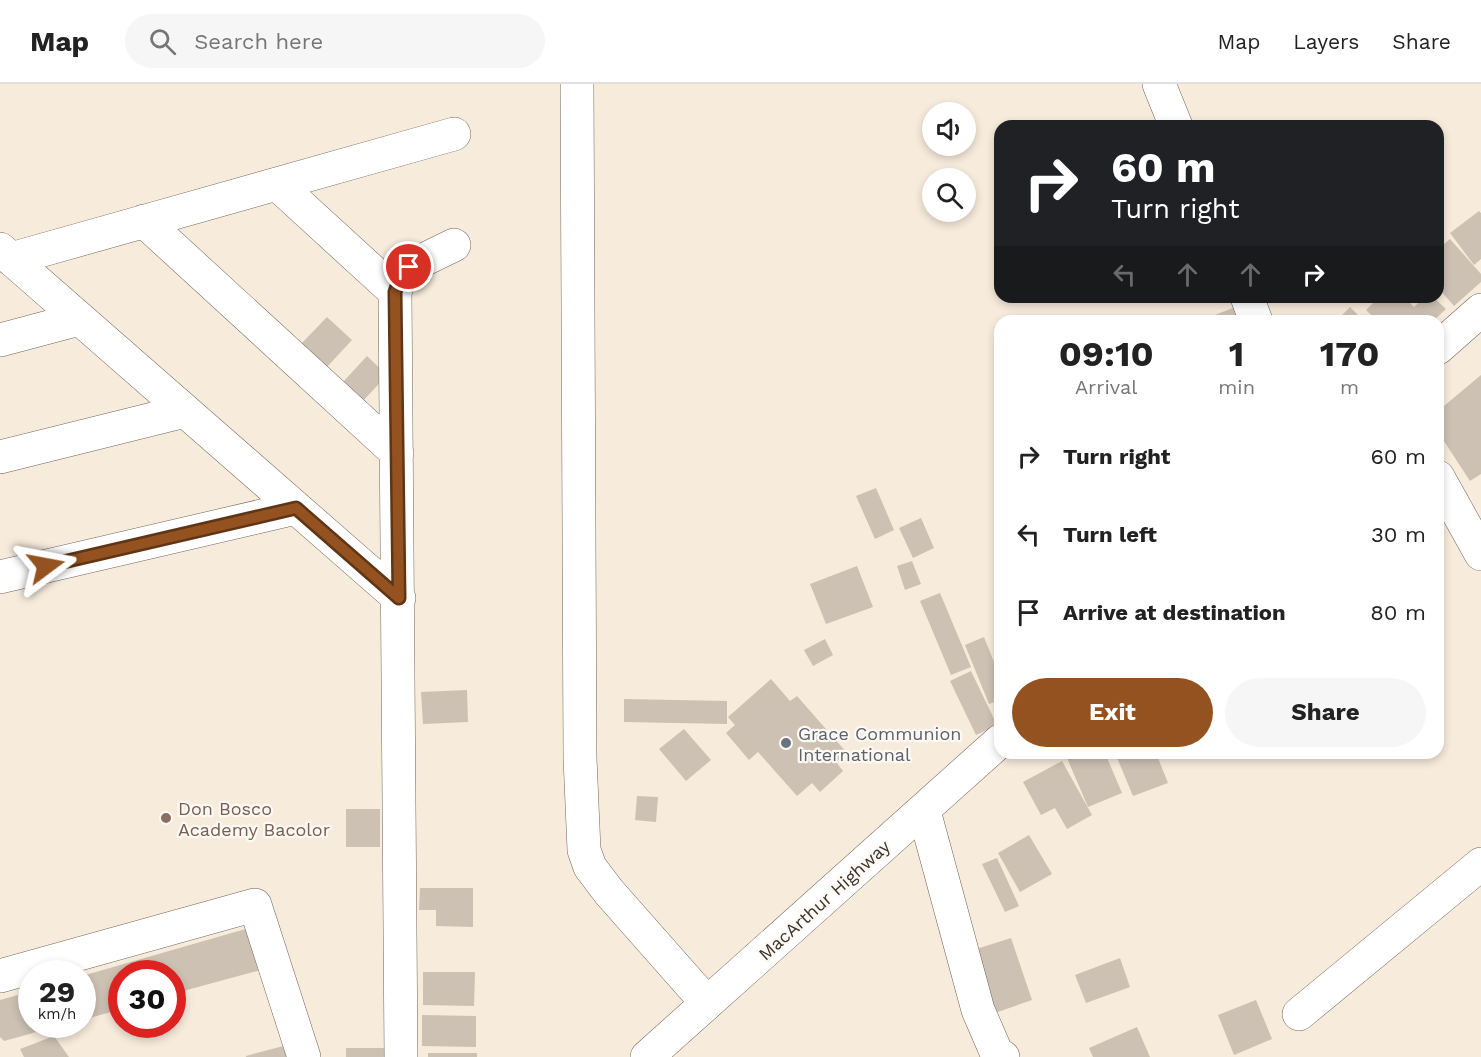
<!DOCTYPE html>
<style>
:root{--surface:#fff;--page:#f6f6f6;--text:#222;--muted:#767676;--line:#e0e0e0;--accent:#945220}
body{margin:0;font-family:"Work Sans",sans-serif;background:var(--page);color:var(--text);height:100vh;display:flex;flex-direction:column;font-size:22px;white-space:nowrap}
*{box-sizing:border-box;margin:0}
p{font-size:20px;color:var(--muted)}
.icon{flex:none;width:33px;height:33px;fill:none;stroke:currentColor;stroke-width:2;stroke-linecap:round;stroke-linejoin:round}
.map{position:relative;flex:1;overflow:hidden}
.side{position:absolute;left:994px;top:231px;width:450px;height:444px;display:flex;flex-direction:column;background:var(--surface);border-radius:18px;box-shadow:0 3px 9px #0003}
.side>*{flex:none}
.banner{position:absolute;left:994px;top:36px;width:450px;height:183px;border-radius:18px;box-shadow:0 3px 9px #0003;background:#202124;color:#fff;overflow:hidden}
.controls{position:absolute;left:922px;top:18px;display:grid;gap:12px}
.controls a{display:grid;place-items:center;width:54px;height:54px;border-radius:50%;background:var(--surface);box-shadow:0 3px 9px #0003;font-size:30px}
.speed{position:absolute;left:18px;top:876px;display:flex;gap:12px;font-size:30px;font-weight:700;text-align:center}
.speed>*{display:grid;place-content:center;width:78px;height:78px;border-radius:50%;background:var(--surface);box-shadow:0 3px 9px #0003;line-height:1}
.speed small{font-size:15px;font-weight:400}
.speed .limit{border:9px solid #d22;background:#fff;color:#111}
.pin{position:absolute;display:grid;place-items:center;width:51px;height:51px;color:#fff;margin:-26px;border:3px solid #fff;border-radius:50%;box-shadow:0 2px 6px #0007}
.me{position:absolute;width:66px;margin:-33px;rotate:77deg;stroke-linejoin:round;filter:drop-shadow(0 0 4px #0008)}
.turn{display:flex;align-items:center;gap:21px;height:126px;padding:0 18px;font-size:27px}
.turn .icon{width:78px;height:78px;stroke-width:2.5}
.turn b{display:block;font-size:42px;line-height:51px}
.lanes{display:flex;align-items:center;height:57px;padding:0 18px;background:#0003;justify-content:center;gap:30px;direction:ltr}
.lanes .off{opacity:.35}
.eta{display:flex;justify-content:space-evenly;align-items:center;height:102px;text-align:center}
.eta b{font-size:36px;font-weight:700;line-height:42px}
.primary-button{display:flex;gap:12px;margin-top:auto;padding:12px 18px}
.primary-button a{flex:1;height:69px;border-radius:36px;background:var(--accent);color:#fff;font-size:24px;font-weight:700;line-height:69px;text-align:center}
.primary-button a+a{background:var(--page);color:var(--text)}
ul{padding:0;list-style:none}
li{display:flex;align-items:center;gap:18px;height:78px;padding:0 18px}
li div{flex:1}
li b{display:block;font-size:22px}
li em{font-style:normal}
header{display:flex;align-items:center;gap:36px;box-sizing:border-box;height:84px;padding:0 30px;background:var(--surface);border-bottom:2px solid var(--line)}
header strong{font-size:28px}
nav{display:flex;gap:33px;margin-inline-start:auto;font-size:21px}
.search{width:420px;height:54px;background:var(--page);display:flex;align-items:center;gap:15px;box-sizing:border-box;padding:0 21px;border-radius:33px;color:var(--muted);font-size:22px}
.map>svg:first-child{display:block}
</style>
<header>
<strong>Map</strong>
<div class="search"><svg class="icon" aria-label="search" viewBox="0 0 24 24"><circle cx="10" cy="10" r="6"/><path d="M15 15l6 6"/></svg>Search here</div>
<nav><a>Map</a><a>Layers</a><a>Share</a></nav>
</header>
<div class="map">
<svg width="1481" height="973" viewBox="0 0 1481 973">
<rect width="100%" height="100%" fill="#f7ebdc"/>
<!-- building -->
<path fill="#cdc1b3" d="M1479,127L1481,129V175L1474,181L1450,149Z
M1450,155L1481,190V198L1454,222L1438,204V165Z
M1379,213H1404L1414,223L1425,213H1433L1446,225L1433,237H1377L1366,226Z
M1240,221L1246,237H1200Z
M1350,223L1364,237H1336Z
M327,233L352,256L326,284L301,260Z
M367,272L387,291L363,317L343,298Z
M1481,291V390L1470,397L1438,348V327Z
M876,404L894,446L875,455L856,412Z
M921,434L934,464L913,474L899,444Z
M912,477L921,500L905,506L897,482Z
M857,482L873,523L826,540L810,500Z
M940,509L971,583L951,591L920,517Z
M984,553L1000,593V616L989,620L965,561Z
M825,555L833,571L813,582L804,566Z
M971,587L997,641L976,651L950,597Z
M771,595L790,617L797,612L847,669L836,678L843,687L820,708L812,699L797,712L758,668L749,676L726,649L735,641L728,633Z
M467,606L468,638L423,640L421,608Z
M624,615L727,617V640L624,638Z
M684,645L711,676L686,697L659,665Z
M1079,669H1105L1122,709L1088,723L1067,674Z
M1115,669H1156L1168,699L1133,712Z
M1062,677L1092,731L1067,745L1055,724L1041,731L1023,698Z
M637,712L658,713L656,738L635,736Z
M346,725H380V763H346Z
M1029,751L1052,790L1020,808L998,769Z
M997,774L1019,822L1005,828L982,780Z
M420,804H473V843L436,842V826H419Z
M249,844L261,886L172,910V890H122V925L82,936V892Z
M1011,854L1032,916L989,931L967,868Z
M1120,874L1130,903L1086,919L1075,891Z
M423,888H475L474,922L423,921Z
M32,907V940L62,941L4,957L0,953V916Z
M1256,916L1272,955L1234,971L1218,931Z
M422,931L476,932V963L422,962Z
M1137,943L1150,973H1093L1089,964Z
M54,952L69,973H24L20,965Z
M291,960L294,973H246V972Z
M346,964H388V973H346Z
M428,969H477V973H428Z"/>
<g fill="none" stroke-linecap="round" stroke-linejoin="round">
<defs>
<path id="minor" d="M577,0L580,674L584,766L590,783L609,808L707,919
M1159,0L1176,42
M277,100L395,208
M144,137L397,369
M0,165L399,514
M11,175L454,50
M1247,213L1256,237
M0,256L79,235
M0,373L185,327
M1438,393L1481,470
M0,493L296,424
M924,727L978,926L997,970L1003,973
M0,892L255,821L304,973
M1299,930L1481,780
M401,973L395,208L401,190L409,183L454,161"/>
<path id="major" d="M1438,264L1481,226
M647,973L1000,657"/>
</defs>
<!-- minor casing -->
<use href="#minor" stroke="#706558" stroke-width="34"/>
<!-- major casing -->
<use href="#major" stroke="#706558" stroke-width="34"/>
<!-- minor -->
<use href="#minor" stroke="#fff" stroke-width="33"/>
<!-- major -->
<use href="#major" stroke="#fff" stroke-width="33"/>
</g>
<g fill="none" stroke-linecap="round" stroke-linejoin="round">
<defs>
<path id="route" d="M46,482L296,424L399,514L395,208L401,190L409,183"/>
</defs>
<!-- route casing -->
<use href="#route" stroke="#603515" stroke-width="15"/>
<!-- route -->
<use href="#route" stroke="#945220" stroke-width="10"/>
</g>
<!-- markers -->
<circle fill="#6b7280" stroke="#fef9f3" stroke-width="2" cx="786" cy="659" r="6"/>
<circle fill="#8d6e63" stroke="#fef9f3" stroke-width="2" cx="166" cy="734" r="6"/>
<g text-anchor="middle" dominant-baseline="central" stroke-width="4.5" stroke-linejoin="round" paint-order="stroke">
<!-- worship labels -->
<g font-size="18" fill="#5b616d" stroke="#fef9f3" text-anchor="start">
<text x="798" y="649">Grace Communion<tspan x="798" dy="21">International</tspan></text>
</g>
<!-- education labels -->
<g font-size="18" fill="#785e54" stroke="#fef9f3" text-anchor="start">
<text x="178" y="724">Don Bosco<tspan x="178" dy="21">Academy Bacolor</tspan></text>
</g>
<!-- street labels -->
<g font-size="18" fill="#38342e" stroke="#fef9f3">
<text transform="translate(824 816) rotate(-42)">MacArthur Highway</text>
</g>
</g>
</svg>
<div class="controls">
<a><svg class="icon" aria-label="sound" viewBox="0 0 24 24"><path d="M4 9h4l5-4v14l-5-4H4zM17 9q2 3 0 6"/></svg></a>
<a><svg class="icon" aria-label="search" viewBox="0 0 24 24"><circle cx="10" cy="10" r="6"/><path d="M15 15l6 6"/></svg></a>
</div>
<div class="speed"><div>29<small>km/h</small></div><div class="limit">30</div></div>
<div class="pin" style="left:409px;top:183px;background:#d93025"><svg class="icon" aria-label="arrive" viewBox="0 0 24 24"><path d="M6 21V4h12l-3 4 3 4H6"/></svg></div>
<svg class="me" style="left:46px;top:482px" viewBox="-20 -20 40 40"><path d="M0-17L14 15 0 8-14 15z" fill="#945220" stroke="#fff" stroke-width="4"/></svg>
<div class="banner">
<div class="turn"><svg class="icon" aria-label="right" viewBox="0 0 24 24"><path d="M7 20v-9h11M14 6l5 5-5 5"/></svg><div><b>60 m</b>Turn right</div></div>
<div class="lanes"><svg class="icon off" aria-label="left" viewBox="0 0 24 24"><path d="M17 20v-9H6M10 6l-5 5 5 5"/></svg><svg class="icon off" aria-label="ahead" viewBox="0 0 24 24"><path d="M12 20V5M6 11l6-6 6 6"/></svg><svg class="icon off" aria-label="ahead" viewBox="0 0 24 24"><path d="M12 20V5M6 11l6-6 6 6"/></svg><svg class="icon" aria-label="right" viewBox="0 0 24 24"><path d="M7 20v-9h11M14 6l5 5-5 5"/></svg></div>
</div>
<section class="side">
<div class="eta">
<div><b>09:10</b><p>Arrival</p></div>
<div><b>1</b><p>min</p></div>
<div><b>170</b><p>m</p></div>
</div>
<ul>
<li><svg class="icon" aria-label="right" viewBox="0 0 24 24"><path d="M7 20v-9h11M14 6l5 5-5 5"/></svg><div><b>Turn right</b></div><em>60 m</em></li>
<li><svg class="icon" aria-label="left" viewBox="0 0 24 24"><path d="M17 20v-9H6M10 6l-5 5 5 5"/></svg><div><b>Turn left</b></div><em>30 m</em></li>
<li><svg class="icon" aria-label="arrive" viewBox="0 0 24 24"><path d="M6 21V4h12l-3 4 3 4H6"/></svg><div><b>Arrive at destination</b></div><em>80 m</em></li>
</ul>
<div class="primary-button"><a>Exit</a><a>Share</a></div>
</section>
</div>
